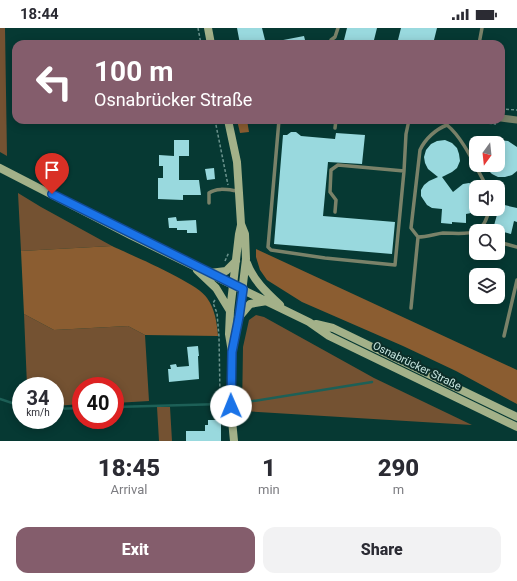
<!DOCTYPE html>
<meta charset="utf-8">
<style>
:root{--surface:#fff;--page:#f2f2f3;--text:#2b2b33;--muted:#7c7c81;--accent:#845d6c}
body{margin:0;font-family:Roboto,sans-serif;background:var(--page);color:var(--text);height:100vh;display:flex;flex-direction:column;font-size:15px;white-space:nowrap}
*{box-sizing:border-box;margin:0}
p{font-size:13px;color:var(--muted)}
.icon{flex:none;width:22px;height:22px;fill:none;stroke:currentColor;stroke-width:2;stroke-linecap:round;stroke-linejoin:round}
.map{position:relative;height:413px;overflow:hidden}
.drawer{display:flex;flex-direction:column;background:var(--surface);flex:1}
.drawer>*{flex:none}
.hud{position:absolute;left:12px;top:12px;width:493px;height:84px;border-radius:12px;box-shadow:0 2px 10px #0003;background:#845d6c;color:#fff;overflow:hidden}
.needle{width:26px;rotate:195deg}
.tools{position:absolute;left:469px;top:108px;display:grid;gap:8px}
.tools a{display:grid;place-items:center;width:36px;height:36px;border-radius:8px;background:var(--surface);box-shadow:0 2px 10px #0003;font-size:20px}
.speed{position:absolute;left:12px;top:349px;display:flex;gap:8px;font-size:20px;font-weight:700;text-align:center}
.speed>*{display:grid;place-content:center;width:52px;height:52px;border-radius:50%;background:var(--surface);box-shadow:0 2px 10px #0003;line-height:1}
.speed small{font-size:10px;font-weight:400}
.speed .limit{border:6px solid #d22;background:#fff;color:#111}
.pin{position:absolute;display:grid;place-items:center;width:34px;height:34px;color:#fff;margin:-41px -17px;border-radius:50% 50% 50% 0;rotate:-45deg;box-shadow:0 0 4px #0007}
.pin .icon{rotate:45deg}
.me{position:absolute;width:44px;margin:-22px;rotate:359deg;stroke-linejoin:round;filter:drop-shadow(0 0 3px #0008)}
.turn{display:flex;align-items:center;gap:14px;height:84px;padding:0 16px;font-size:18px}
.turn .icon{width:52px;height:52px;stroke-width:2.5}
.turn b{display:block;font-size:28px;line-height:34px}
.eta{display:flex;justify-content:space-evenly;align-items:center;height:68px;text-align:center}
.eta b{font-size:24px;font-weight:800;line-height:28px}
.button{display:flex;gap:8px;margin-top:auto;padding:8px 16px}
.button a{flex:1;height:46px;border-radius:12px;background:var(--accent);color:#fff;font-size:16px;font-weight:800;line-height:46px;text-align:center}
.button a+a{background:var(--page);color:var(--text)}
.status{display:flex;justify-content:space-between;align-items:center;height:28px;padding:0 20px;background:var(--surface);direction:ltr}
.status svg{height:11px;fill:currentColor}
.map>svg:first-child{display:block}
</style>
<div class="status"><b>18:44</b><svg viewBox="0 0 49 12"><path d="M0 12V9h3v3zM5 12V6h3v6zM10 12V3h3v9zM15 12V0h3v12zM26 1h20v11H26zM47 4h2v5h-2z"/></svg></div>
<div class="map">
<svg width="517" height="413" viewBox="0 0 517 413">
<rect width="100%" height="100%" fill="#063933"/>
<!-- green -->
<path fill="#745232" d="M0,0H5L7,128L0,124Z
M18,165L41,179L112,218L21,223Z
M24,286L54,302L128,298L145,307L149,373L115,375V358H81V376L55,378V358H27Z
M256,287L264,289L374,350L472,397L242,383L243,319L249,292Z
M157,379H170L172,413H159Z"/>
<!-- forest -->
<path fill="#8b5d31" d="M237,92H247L249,104L240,105Z
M112,218C131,227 198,255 207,270C215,281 217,295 218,308L145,307L128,298L54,302L24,286L21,223Z
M256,221L517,342V376L456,343L403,318L302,274L267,252L260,242L256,229Z"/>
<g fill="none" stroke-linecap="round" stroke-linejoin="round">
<!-- stream -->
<path stroke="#1d6057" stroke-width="2.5" d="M0,371L21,378
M241,375L372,354
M115,379L222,376
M55,381L81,380"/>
</g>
<!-- building -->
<path fill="#99d9de" d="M237,0H262L266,16H240Z
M347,0H377L373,16H343Z
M401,0H437L433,16H397Z
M304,8L306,16H278V13Z
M291,104H296L301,108L335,111L336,105L365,107L362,136L328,134L323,188L395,194L392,226L274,216L283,107H287Z
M174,112H189V128H179V152H199L201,167H183V172L158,171V150H163V138H159V127L174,128Z
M445,112L452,115L457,120L459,126L460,133L457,140L452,144L442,149L453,164L463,156L469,155L476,157V184L466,186V195L452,194V196L441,195L442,181L432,180L427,177L421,168V162L424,157L429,153L438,149L428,141L425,135L424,129L426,122L431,116L437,113Z
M498,112L508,113L517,119V143L512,147L505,149H498L492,146L483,137H498Z
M214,140L215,151L207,152L205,141Z
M500,176L517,180V194L514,193L511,206L493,201Z
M176,189L177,193L196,192L197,205H187V202H177V200H169L168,190Z
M198,318L199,328H198L199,351L169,354L168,341H171L170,337L176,336L177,339L189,338L187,319Z
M208,392H221V413H186V403H205V397H208Z"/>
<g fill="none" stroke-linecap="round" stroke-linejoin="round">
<!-- path -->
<path stroke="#6c948e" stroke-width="1.5" stroke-dasharray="3 2" stroke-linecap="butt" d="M198,0L201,16
M501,81L517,82
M215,92L228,157
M413,92H426
M454,92L496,96
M225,233L229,224
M215,272L213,275L217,285L219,309L220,366L223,372"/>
<!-- lane -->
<path stroke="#7a8269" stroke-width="3.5" d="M331,16V12L335,9L338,0
M479,16L482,0
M279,92L268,219L271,222L325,230L395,237L404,143
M447,92V97C436,101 425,111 420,122L411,200L418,209C427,209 435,206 443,205C465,205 484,211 489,181
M447,97C464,111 476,140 487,159
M335,100L336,92
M209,175V165C217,159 229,162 238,163
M335,184L336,172L330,164L331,142L338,137L404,143L406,106L409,92
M498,214L517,219
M411,280L418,209
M504,308L517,252"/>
<!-- street -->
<path stroke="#7a8269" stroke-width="7" d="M501,90L517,92"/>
<!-- secondary -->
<path stroke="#a3b189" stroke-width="8" d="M208,0L211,16
M228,92L237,134L241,196L245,206L246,231L239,289L232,324
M0,140L132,208L309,294L329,308L517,399
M247,235C253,252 266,264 280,277
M197,242L216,260L230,283
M210,245L226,243L236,233
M240,288L250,276L267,273
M316,296L333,300L517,389
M234,413L231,382L232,324L229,306L230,283L239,206L241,197"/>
</g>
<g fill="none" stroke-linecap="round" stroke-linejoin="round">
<defs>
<path id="route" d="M52,166L243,261L239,289L232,324L231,378"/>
</defs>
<!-- route casing -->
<use href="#route" stroke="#114b97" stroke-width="10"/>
<!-- route -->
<use href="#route" stroke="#1a73e8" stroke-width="7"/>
</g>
<g text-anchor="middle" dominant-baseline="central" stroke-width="4" stroke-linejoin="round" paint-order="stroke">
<!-- street labels -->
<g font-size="11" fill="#cae8e2" stroke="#0c2d28">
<text transform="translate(417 338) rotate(26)">Osnabrücker Straße</text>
</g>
</g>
</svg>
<div class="tools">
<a><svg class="needle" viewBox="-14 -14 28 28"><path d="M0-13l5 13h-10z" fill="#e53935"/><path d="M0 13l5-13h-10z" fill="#7c7c81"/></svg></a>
<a><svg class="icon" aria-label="sound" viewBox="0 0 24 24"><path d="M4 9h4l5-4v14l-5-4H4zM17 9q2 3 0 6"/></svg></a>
<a><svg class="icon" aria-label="search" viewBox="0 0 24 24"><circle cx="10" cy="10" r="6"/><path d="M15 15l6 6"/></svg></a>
<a><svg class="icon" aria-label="layers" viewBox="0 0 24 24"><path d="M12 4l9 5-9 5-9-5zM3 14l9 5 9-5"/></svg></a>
</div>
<div class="speed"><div>34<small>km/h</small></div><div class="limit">40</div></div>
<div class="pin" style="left:52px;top:166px;background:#d93025"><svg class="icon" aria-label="arrive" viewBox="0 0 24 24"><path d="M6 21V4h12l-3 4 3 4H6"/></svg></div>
<svg class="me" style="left:231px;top:378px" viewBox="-20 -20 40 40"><circle r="19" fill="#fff"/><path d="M0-13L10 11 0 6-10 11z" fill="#1a73e8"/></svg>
<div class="hud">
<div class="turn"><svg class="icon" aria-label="left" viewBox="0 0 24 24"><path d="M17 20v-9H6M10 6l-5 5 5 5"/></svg><div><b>100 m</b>Osnabrücker Straße</div></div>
</div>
</div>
<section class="drawer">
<div class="eta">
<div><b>18:45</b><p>Arrival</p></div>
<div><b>1</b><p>min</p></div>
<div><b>290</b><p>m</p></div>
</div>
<div class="button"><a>Exit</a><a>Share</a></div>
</section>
